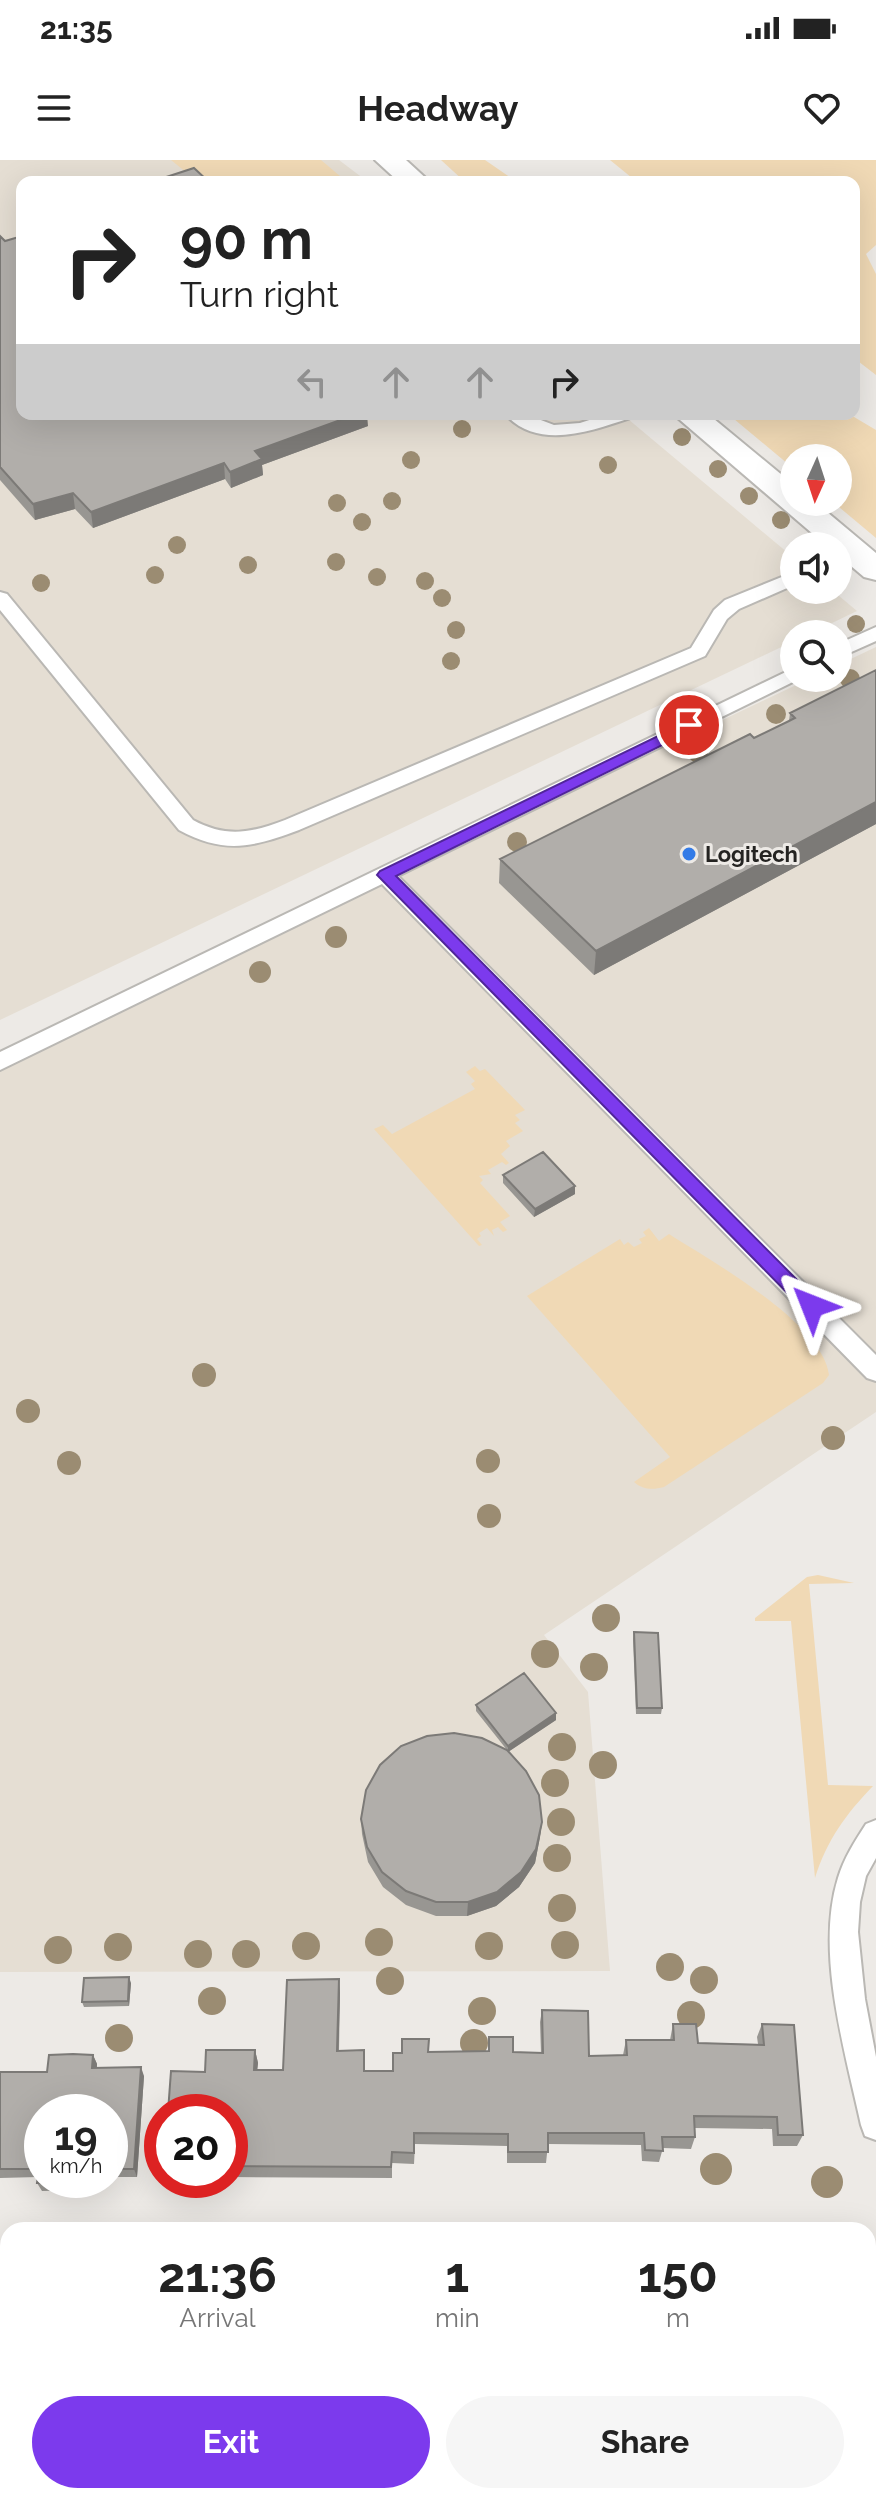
<!DOCTYPE html>
<style>
:root{--surface:#fff;--page:#f6f6f6;--text:#222;--muted:#767676;--accent:#7c3aed}
body{margin:0;font-family:Raleway,sans-serif;background:var(--page);color:var(--text);height:100vh;display:flex;flex-direction:column;font-size:30px;white-space:nowrap}
*{box-sizing:border-box;margin:0}
p{font-size:26px;color:var(--muted)}
.icon{flex:none;width:44px;height:44px;fill:none;stroke:currentColor;stroke-width:2;stroke-linecap:round;stroke-linejoin:round}
.map{position:relative;flex:1;overflow:hidden}
.sheet{position:absolute;left:0px;top:2062px;width:876px;height:282px;display:flex;flex-direction:column;background:var(--surface);border-radius:24px 24px 0 0;box-shadow:0 8px 32px #0002}
.sheet>*{flex:none}
.guide{position:absolute;left:16px;top:16px;width:844px;height:244px;border-radius:16px;box-shadow:0 8px 32px #0002;background:#fff;color:var(--text);overflow:hidden}
.needle{width:52px;rotate:183deg}
.buttons{position:absolute;left:780px;top:284px;display:grid;gap:16px}
.buttons a{display:grid;place-items:center;width:72px;height:72px;border-radius:50%;background:var(--surface);box-shadow:0 8px 32px #0002;font-size:40px}
.speed{position:absolute;left:24px;top:1934px;display:flex;gap:16px;font-size:40px;font-weight:700;text-align:center}
.speed>*{display:grid;place-content:center;width:104px;height:104px;border-radius:50%;background:var(--surface);box-shadow:0 8px 32px #0002;line-height:1}
.speed small{font-size:20px;font-weight:400}
.speed .limit{border:12px solid #d22;background:#fff;color:#111}
.pin{position:absolute;display:grid;place-items:center;width:68px;height:68px;color:#fff;margin:-34px;border:4px solid #fff;border-radius:50%;box-shadow:0 2px 8px #0007}
.me{position:absolute;width:88px;margin:-44px;rotate:315deg;stroke-linejoin:round;filter:drop-shadow(0 0 6px #0008)}
.turn{display:flex;align-items:center;gap:28px;height:168px;padding:0 32px;font-size:36px}
.turn .icon{width:104px;height:104px;stroke-width:2.5}
.turn b{display:block;font-size:56px;line-height:68px}
.lanes{display:flex;align-items:center;height:76px;padding:0 32px;background:#0003;justify-content:center;gap:40px;direction:ltr}
.lanes .off{opacity:.35}
.eta{display:flex;justify-content:space-evenly;align-items:center;height:136px;text-align:center}
.eta b{font-size:48px;font-weight:700;line-height:56px}
.action{display:flex;gap:16px;margin-top:auto;padding:16px 32px}
.action a{flex:1;height:92px;border-radius:48px;background:var(--accent);color:#fff;font-size:32px;font-weight:700;line-height:92px;text-align:center}
.action a+a{background:var(--page);color:var(--text)}
.status{display:flex;justify-content:space-between;align-items:center;height:56px;padding:0 40px;background:var(--surface);direction:ltr}
.status svg{height:22px;fill:currentColor}
header{display:flex;justify-content:space-between;align-items:center;height:104px;padding:0 32px;background:var(--surface);font-size:36px;font-weight:700}
.map>svg:first-child{display:block}
</style>
<div class="status"><b>21:35</b><svg viewBox="0 0 49 12"><path d="M0 12V9h3v3zM5 12V6h3v6zM10 12V3h3v9zM15 12V0h3v12zM26 1h20v11H26zM47 4h2v5h-2z"/></svg></div>
<header><svg class="icon" aria-label="menu" viewBox="0 0 24 24"><path d="M4 6h16M4 12h16M4 18h16"/></svg>Headway<svg class="icon" aria-label="heart" viewBox="0 0 24 24"><path d="M12 20l-8-8c-3-5 5-10 8-4 3-6 11-1 8 4z"/></svg></header>
<div class="map">
<svg width="876" height="2343" viewBox="0 0 876 2343">
<rect width="100%" height="100%" fill="#edeae6"/>
<!-- built -->
<path fill="#e5ded3" d="M0,0H339L368,22H22V254H622L794,398V430H832L857,451L809,474H794V481L0,860Z
M876,487V1252L544,1475L588,1532L610,1811L0,1812V903L811,518H838V505Z"/>
<!-- green -->
<path fill="#f0d9b5" d="M171,0H321L347,22H198Z
M441,0H485L517,22H465Z
M610,0H876V85L866,94L876,114V215L854,198V22H637Z
M728,254H849L876,270V378L833,342H838V298H794V309Z
M475,906L480,911L485,909L525,950L515,955L520,960L515,963L523,971L506,981L510,986L501,994L509,1003L506,1005L502,1002L488,1010L491,1014L479,1016L483,1020L480,1023L510,1056L500,1062L507,1070L503,1072L498,1067L492,1070L494,1076L487,1068L479,1073L481,1076L477,1079L482,1085L479,1086L374,969L383,965L392,974L475,929L471,924L475,921L466,912Z
M649,1068L659,1081L669,1074C711,1101 823,1163 829,1215L823,1223L664,1327C653,1330 643,1330 634,1322L670,1297L527,1136L620,1079L624,1085L628,1082L634,1087L642,1083L639,1079L646,1076L643,1072Z
M818,1415L854,1423L809,1424L828,1625L873,1626C846,1654 827,1680 815,1718L791,1461H755V1458L807,1417Z
M0,2259H8V2336H265L281,2343H0Z
M315,2336H463L483,2343H312Z"/>
<g fill="none" stroke-linecap="round" stroke-linejoin="round">
<defs>
<path id="service" d="M505,254H525L554,265L580,263L608,254H633L630,258C591,271 538,291 505,254Z
M794,412V425L739,449L727,459L705,496L299,670C253,687 225,695 179,670L0,450V432L7,434L193,660C226,678 251,673 285,660L691,488L714,450L725,440Z
M876,467V481L838,498V484Z
M794,508V518H801L398,716L876,1195V1221L867,1218L382,724L0,910V892Z
M876,1660V1698L866,1716L860,1742L858,1772L865,1839L876,1897V1980L865,1976L861,1965C845,1891 815,1792 838,1718C844,1698 855,1681 866,1664Z"/>
<path id="minor" d="M0,2191H8V2249H0Z
M493,2336H817L814,2343H496Z"/>
<path id="secondary" d="M375,0H406L430,22H399Z
M673,254H708L794,325V342H815L876,393V420L864,417L838,395V386H827Z"/>
</defs>
<!-- service casing -->
<use href="#service" stroke="#bab8b4" stroke-width="4"/>
<!-- minor casing -->
<use href="#minor" stroke="#bab8b4" stroke-width="4"/>
<!-- secondary casing -->
<use href="#secondary" stroke="#bab8b4" stroke-width="4"/>
<!-- service -->
<use href="#service" fill="#fff" fill-rule="evenodd"/>
<!-- minor -->
<use href="#minor" fill="#fff" fill-rule="evenodd"/>
<!-- secondary -->
<use href="#secondary" fill="#fff" fill-rule="evenodd"/>
</g>
<!-- trees -->
<g fill="#9b8c72">
<circle cx="462" cy="269" r="9"/>
<circle cx="682" cy="277" r="9"/>
<circle cx="411" cy="300" r="9"/>
<circle cx="608" cy="305" r="9"/>
<circle cx="718" cy="309" r="9"/>
<circle cx="749" cy="336" r="9"/>
<circle cx="392" cy="341" r="9"/>
<circle cx="337" cy="343" r="9"/>
<circle cx="781" cy="360" r="9"/>
<circle cx="362" cy="362" r="9"/>
<circle cx="177" cy="385" r="9"/>
<circle cx="336" cy="402" r="9"/>
<circle cx="248" cy="405" r="9"/>
<circle cx="155" cy="415" r="9"/>
<circle cx="377" cy="417" r="9"/>
<circle cx="425" cy="421" r="9"/>
<circle cx="41" cy="423" r="9"/>
<circle cx="442" cy="438" r="9"/>
<circle cx="856" cy="464" r="9"/>
<circle cx="456" cy="470" r="9"/>
<circle cx="451" cy="501" r="9"/>
<circle cx="850" cy="519" r="10"/>
<circle cx="776" cy="554" r="10"/>
<circle cx="698" cy="593" r="10"/>
<circle cx="517" cy="682" r="10"/>
<circle cx="336" cy="777" r="11"/>
<circle cx="260" cy="812" r="11"/>
<circle cx="204" cy="1215" r="12"/>
<circle cx="28" cy="1251" r="12"/>
<circle cx="833" cy="1278" r="12"/>
<circle cx="488" cy="1301" r="12"/>
<circle cx="69" cy="1303" r="12"/>
<circle cx="489" cy="1356" r="12"/>
<circle cx="606" cy="1458" r="14"/>
<circle cx="545" cy="1494" r="14"/>
<circle cx="594" cy="1507" r="14"/>
<circle cx="562" cy="1587" r="14"/>
<circle cx="603" cy="1605" r="14"/>
<circle cx="555" cy="1623" r="14"/>
<circle cx="561" cy="1662" r="14"/>
<circle cx="557" cy="1698" r="14"/>
<circle cx="562" cy="1748" r="14"/>
<circle cx="379" cy="1782" r="14"/>
<circle cx="565" cy="1785" r="14"/>
<circle cx="306" cy="1786" r="14"/>
<circle cx="489" cy="1786" r="14"/>
<circle cx="118" cy="1787" r="14"/>
<circle cx="58" cy="1790" r="14"/>
<circle cx="198" cy="1794" r="14"/>
<circle cx="246" cy="1794" r="14"/>
<circle cx="670" cy="1807" r="14"/>
<circle cx="704" cy="1820" r="14"/>
<circle cx="390" cy="1821" r="14"/>
<circle cx="212" cy="1841" r="14"/>
<circle cx="482" cy="1851" r="14"/>
<circle cx="691" cy="1855" r="14"/>
<circle cx="119" cy="1878" r="14"/>
<circle cx="474" cy="1883" r="14"/>
<circle cx="716" cy="2009" r="16"/>
<circle cx="827" cy="2022" r="16"/>
</g>
<!-- wall -->
<path fill="#989692" d="M0,76L5,81L368,266L262,305L263,315L231,328L225,319L93,368L75,349L35,360L0,320Z
M876,510V664L594,815L499,723L500,699L789,561L790,553Z
M503,1015L575,1026V1034L534,1057L503,1023Z
M634,1472L662,1548L661,1554H636L633,1479Z
M476,1545L556,1553V1560L508,1592L542,1662L540,1677L535,1703L519,1727L496,1746L467,1756H436L406,1745L383,1727L368,1702L362,1674L361,1659L507,1590L476,1551Z
M339,1819L340,1833L339,1891L365,1903V1911H393L402,1893L429,1879V1892L488,1891L489,1877L513,1892L541,1893L540,1862L542,1850L589,1896L623,1895L626,1880H670L673,1864L698,1883L758,1884L757,1877L762,1864L803,1975L797,1986H773L772,1969L694,1968L695,1977L691,1989L663,1988L659,2002L642,2001L641,1985L548,1984L546,2003H507V1986L415,1984L414,2004L392,2003V2018L230,2017V1952L205,1912L255,1890L258,1903L257,1910H283Z
M131,1823L129,1846L84,1847L82,1842Z
M93,1895L97,1904V1908L144,1916L137,2017H110V1952L42,2020H86L85,2030L42,2031L37,2023L38,2017L0,2018V1912H47Z"/>
<!-- shaded-wall -->
<path fill="#7c7a77" d="M357,254H367L368,266L262,305L263,315L231,328L230,312L255,291Z
M224,303L225,319L93,368L91,352Z
M73,333L75,349L35,360L33,344Z
M876,642V664L594,815L596,791Z
M575,1026V1034L534,1057L535,1049Z
M556,1553V1560L508,1592V1586Z
M542,1662L540,1677L535,1703L519,1727L496,1746L467,1756L468,1742Z
M129,1817L131,1823L129,1846L128,1841Z
M339,1819L340,1833L338,1904L337,1891Z
M255,1890L258,1903L256,1922L254,1910Z
M93,1895L97,1904L96,1917L92,1908Z
M141,1907L144,1916L137,2017L134,2009Z
M81,2020H86L85,2030L81,2022Z"/>
<!-- building -->
<path fill="#b1aeaa" stroke="#7c7a77" stroke-width="2" d="M194,8L209,22H151Z
M0,76L5,81L22,76V254H357L255,291L262,299L230,312L224,303L91,352L73,333L33,344L0,307Z
M876,510V642L596,791L500,699L750,574L754,578L789,561L795,558L790,553Z
M543,992L575,1026L535,1049L503,1015Z
M634,1472L658,1473L662,1548H637Z
M524,1513L556,1553L508,1586L476,1545Z
M454,1573L482,1578L507,1590L526,1611L539,1635L542,1662L536,1689L521,1712L497,1732L468,1742H436L406,1731L382,1712L367,1687L361,1659L366,1630L380,1605L401,1586L427,1576Z
M129,1817L128,1841L82,1842L84,1818Z
M339,1819L337,1891L364,1890V1911H393V1893H402V1879H429L428,1892L489,1891V1877H513V1892L543,1893L542,1850L588,1851L589,1896L627,1895L626,1880H674L673,1864H696L698,1883L764,1885L762,1864L794,1865L803,1975H778L777,1957L694,1956L695,1977H662L663,1991L645,1990L644,1973H548V1992H508V1974L414,1973V1993L392,1992L391,2007L230,2006V1952H168L171,1911L205,1912L206,1890H255L254,1910H283L287,1820Z
M73,1894L93,1895L92,1908L141,1907L134,2009H110V1952H42V2020H81V2022L37,2023L39,2009H0V1912H47L49,1895Z"/>
<!-- route -->
<path fill="#7c3aed" stroke="#51269a" stroke-width="2" d="M689,561L695,562V569L396,716L818,1141L821,1146L818,1151H805L377,715L380,711Z"/>
<!-- markers -->
<circle fill="#337be7" stroke="#edeae6" stroke-width="3" cx="689" cy="694" r="8"/>
<g text-anchor="middle" dominant-baseline="central" stroke-width="6" stroke-linejoin="round" paint-order="stroke">
<!-- poi labels -->
<g font-size="22" font-weight="bold" fill="#242321" stroke="#edeae6" text-anchor="start">
<text x="705" y="694">Logitech</text>
</g>
</g>
</svg>
<div class="buttons">
<a><svg class="needle" viewBox="-14 -14 28 28"><path d="M0-13l5 13h-10z" fill="#e53935"/><path d="M0 13l5-13h-10z" fill="#767676"/></svg></a>
<a><svg class="icon" aria-label="sound" viewBox="0 0 24 24"><path d="M4 9h4l5-4v14l-5-4H4zM17 9q2 3 0 6"/></svg></a>
<a><svg class="icon" aria-label="search" viewBox="0 0 24 24"><circle cx="10" cy="10" r="6"/><path d="M15 15l6 6"/></svg></a>
</div>
<div class="speed"><div>19<small>km/h</small></div><div class="limit">20</div></div>
<div class="pin" style="left:689px;top:565px;background:#d93025"><svg class="icon" aria-label="arrive" viewBox="0 0 24 24"><path d="M6 21V4h12l-3 4 3 4H6"/></svg></div>
<svg class="me" style="left:812px;top:1146px" viewBox="-20 -20 40 40"><path d="M0-17L14 15 0 8-14 15z" fill="#7c3aed" stroke="#fff" stroke-width="4"/></svg>
<div class="guide">
<div class="turn"><svg class="icon" aria-label="right" viewBox="0 0 24 24"><path d="M7 20v-9h11M14 6l5 5-5 5"/></svg><div><b>90 m</b>Turn right</div></div>
<div class="lanes"><svg class="icon off" aria-label="left" viewBox="0 0 24 24"><path d="M17 20v-9H6M10 6l-5 5 5 5"/></svg><svg class="icon off" aria-label="ahead" viewBox="0 0 24 24"><path d="M12 20V5M6 11l6-6 6 6"/></svg><svg class="icon off" aria-label="ahead" viewBox="0 0 24 24"><path d="M12 20V5M6 11l6-6 6 6"/></svg><svg class="icon" aria-label="right" viewBox="0 0 24 24"><path d="M7 20v-9h11M14 6l5 5-5 5"/></svg></div>
</div>
<section class="sheet">
<div class="eta">
<div><b>21:36</b><p>Arrival</p></div>
<div><b>1</b><p>min</p></div>
<div><b>150</b><p>m</p></div>
</div>
<div class="action"><a>Exit</a><a>Share</a></div>
</section>
</div>
